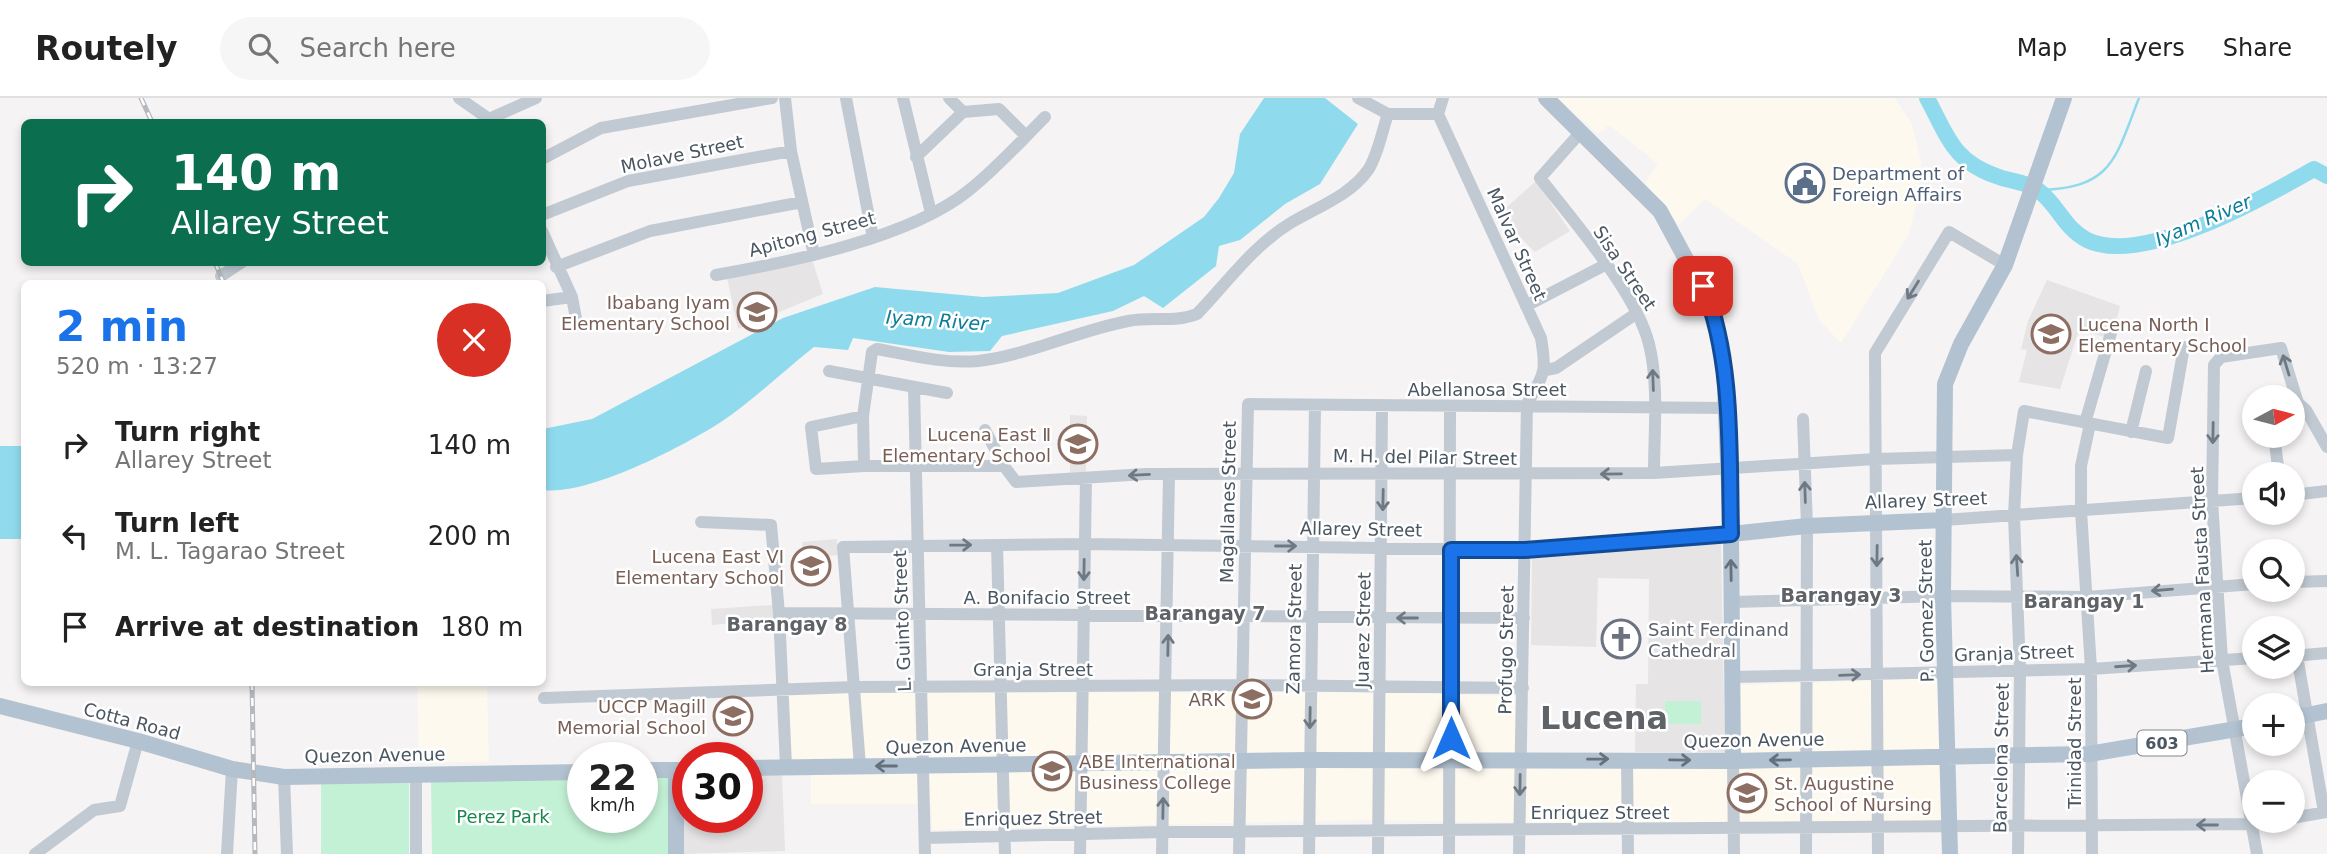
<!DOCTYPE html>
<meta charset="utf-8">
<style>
:root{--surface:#fff;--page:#f6f6f6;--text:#222;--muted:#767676;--line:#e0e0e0;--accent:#1a73e8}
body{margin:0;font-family:"DejaVu Sans",sans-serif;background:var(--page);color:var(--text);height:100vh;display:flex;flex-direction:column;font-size:26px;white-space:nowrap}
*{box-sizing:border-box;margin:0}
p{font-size:23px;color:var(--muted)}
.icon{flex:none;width:38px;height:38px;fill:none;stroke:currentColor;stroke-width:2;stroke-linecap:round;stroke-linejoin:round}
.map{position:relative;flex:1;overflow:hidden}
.drawer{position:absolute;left:21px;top:182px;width:525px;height:406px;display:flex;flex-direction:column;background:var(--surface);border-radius:10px;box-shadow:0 4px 10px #0003}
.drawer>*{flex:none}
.hud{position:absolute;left:21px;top:21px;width:525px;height:147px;border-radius:10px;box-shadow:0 4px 10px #0003;background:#0b6e4f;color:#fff;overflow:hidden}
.needle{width:46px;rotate:83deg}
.controls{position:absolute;left:2242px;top:287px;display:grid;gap:14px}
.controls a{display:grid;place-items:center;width:63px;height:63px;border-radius:50%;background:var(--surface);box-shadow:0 4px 10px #0003;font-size:35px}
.speed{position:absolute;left:567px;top:644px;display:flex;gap:14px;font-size:35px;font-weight:700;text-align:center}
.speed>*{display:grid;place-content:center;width:91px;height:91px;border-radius:50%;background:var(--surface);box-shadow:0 4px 10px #0003;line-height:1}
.speed small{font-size:18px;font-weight:400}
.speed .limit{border:10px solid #d22;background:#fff;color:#111}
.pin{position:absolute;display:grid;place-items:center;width:60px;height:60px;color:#fff;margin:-30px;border-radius:14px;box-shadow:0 4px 10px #0006}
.me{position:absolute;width:77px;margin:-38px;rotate:0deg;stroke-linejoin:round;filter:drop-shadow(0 0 5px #0008)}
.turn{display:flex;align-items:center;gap:24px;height:147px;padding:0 35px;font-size:32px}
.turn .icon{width:91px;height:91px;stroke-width:2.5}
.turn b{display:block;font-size:49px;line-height:60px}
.round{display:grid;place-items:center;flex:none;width:74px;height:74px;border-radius:37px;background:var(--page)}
.overview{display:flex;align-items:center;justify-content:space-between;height:119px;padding:0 35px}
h1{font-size:42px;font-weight:700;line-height:52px;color:var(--accent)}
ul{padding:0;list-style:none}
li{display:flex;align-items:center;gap:21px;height:91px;padding:0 35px}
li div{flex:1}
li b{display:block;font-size:26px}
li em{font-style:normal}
header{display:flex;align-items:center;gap:42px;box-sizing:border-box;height:98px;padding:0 35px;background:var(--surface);border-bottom:2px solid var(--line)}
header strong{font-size:33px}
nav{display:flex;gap:38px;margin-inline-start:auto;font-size:24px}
.search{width:490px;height:63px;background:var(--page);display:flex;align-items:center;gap:18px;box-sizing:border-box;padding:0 24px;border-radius:38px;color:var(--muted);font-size:26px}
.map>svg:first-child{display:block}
</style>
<header>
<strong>Routely</strong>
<div class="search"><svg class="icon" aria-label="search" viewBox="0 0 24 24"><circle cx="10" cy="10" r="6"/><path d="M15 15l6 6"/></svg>Search here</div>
<nav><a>Map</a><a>Layers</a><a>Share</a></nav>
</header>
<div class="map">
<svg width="2327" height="756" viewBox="0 0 2327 756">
<rect width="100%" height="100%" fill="#f5f3f3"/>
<!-- commercial -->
<path fill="#fdf9ef" d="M1558,0H1895L1912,26L1921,64L1918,101L1908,138L1841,245L1819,222L1798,166L1705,101L1679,127L1645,85L1658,66L1609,27L1598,36Z
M1943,580L1941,723L1615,726L1360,722L932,732L931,706H811V673L789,674V595L1360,594L1517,598L1515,664L1733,663L1740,587Z
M417,585H487L489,664H419Z"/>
<!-- education -->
<path fill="#e6e4e5" d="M1536,83L1570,133L1535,154L1498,117Z
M812,161L823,196L738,231L727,180Z
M2047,182L2120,208L2112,241L2079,232L2060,291L2019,284L2027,252L2021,251L2028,223Z
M1070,317L1087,318L1086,374L1070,375Z
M837,441L838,457L818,459L819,477L805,479L802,444Z
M1721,441L1725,655L1635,654L1636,586H1648L1649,481L1598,480L1596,549L1531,547L1532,456Z
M773,507L774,521L712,527L711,511Z
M782,676L785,753L683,756L684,677H688V719H747V677Z"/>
<!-- green -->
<path fill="#c3f1d5" d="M1665,603H1701V626H1665Z
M642,678H671V756H432L431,679H583V719H642Z
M409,683V756H321V684Z"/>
<!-- water -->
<path fill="#90daee" d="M1264,0H1325L1358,26L1320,86L1285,106L1240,142L1219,148L1216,168L1163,210L1144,198L1113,213L1002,238L990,253L949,254L853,240L848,252L814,249C783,273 754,302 721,324C682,349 588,398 543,392V331L592,321L783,220L875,189L983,199L1058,195L1134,167L1204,119L1219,100L1234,75L1240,36Z
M0,348H24V441H0Z"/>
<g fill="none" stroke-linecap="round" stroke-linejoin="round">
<!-- stream -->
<path stroke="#90daee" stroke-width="2.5" d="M2039,92C2113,90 2115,61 2139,0"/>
<!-- river -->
<path stroke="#90daee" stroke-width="16" d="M1927,0C1948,39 1953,64 1999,79C2010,83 2030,85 2039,93C2058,107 2064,130 2087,142C2142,169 2265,99 2314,71L2327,78"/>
<!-- minor -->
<path stroke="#c1cad2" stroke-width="12" d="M459,0L489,21L536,0
M785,0L791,53L814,157
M846,0L873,140
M903,0L931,115
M949,0L963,14
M1358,0L1388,16H1438
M1443,0L1438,16L1541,240C1547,275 1544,276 1527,306L1519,756
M1580,35L1540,80C1573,123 1636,194 1649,246C1659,286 1654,333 1654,375
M916,59L963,14L999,11L1026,38
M542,61L601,30L772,0
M542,117L628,83L791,53
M542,133L572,199L577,226
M556,169L650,133L802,104
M716,177C790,164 909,140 968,93C996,71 1020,44 1045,19
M221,178L242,164
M542,203L572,199
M1526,208L1605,167
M1546,272L1556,270L1637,215
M829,273L947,295
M914,290L925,756
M863,318L811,329L816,371L864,368H1004L1016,384L1146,376L1654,375L1875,361L2017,357
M1803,321L1807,428L1806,756
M2085,325L2111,235
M2090,326L2081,368V413L2091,571L2092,756
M985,332L1004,368
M2131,334L2146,273
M2274,338L2279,376
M864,368L863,318L872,254L877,251C909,257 944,266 978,263C1025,258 1080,232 1128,223C1152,218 1175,225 1197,216C1226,186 1253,148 1289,126C1315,110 1350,98 1368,72C1378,57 1382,33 1388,16
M2292,397L2327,393
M1944,422L2254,400
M701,424L771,427L779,515L786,668
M997,447L1005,756
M2292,484L2327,483
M1732,504L1943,498L2087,499L2254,486
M779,515L1524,520
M2292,558L2327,555
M2297,558L2324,714
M1733,579L2091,571L2254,560
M544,600L854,589L1242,587L1523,590
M1627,661L1628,756
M1733,663L1734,756
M860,668L843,449L1085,446L1525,452L1731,436
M416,675V756
M284,679L287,756
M2292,720L2327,714
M925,740L1163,734L2254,726L2275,723
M35,756L94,712L120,708L138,643
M227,756L232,671
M1080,756L1086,380
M1162,756L1169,377
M1239,756L1248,306L1726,310
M1309,756L1315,307
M1378,756L1382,309
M1449,756L1450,309
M1878,756L1875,255L1949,134L2005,167
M2018,756L2020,572L2014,418L2017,357L2024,313L2168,340L2184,249
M2257,756L2222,562L2212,402L2214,267L2221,259L2281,250L2298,305L2306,312L2327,349"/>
<!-- major -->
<path stroke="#b3c2d1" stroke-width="16" d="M1546,0L1660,113L1714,213L1724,267L1731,436L1733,663
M1731,436L1807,428L1944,422
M0,608L138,643L232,671L284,679L583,674
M2292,620L2327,613
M747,670L1309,662L1733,663L2089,656L2254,628
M642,672H688
M676,672V756
M1950,756L1943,498L1945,286L1961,246L2005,167L2064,0"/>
<defs>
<path id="rail" d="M141,0L152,24
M215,164L224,186
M252,584L255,756"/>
</defs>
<!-- rail casing -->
<use href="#rail" stroke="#b5b8bd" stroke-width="5"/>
<!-- rail -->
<use href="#rail" stroke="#fff" stroke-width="2.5" stroke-dasharray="8" stroke-linecap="butt"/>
</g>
<!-- one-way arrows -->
<defs><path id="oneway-shaft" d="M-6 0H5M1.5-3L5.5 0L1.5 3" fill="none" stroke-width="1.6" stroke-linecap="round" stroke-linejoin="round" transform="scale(1.75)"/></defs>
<g stroke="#6e7983">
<use href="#oneway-shaft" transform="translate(1913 192) rotate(122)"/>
<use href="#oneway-shaft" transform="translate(2286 267) rotate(-107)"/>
<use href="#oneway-shaft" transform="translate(1653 282) rotate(-92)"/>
<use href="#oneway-shaft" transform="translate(2213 335) rotate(91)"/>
<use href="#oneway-shaft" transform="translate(1611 376) rotate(179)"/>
<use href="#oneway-shaft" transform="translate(1139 377) rotate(177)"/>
<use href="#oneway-shaft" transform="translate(1805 394) rotate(-92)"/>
<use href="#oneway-shaft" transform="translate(1383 402) rotate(91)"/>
<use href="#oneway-shaft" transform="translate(961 447) rotate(-1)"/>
<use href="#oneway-shaft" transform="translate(1286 448)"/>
<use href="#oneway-shaft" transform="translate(1877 458) rotate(91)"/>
<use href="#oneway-shaft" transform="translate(2017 467) rotate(-94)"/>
<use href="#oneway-shaft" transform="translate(1084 472) rotate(91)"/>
<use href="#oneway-shaft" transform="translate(2162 492) rotate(175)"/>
<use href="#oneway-shaft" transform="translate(1407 520) rotate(-180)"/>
<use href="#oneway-shaft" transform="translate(1168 547) rotate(-89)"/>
<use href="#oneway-shaft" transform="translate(2126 568) rotate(-4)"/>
<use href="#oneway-shaft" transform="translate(1850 577) rotate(-2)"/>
<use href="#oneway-shaft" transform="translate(1310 620) rotate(91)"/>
<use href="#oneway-shaft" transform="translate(1520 687) rotate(91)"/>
<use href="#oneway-shaft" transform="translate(1163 710) rotate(-89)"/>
<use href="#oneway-shaft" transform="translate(2207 727) rotate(180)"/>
</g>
<g stroke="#64717d">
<use href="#oneway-shaft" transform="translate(1731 472) rotate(-91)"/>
<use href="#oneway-shaft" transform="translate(1598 661) rotate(-1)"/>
<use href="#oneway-shaft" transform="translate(1680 662) rotate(1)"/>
<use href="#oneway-shaft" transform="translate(1780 662) rotate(179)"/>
<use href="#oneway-shaft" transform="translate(886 668) rotate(180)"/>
</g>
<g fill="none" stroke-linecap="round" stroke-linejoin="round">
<defs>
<path id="route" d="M1451,640V452H1525L1731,436C1729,357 1734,261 1703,188"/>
</defs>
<!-- route casing -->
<use href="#route" stroke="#114b97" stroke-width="18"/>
<!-- route -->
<use href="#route" stroke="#1a73e8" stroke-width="12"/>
</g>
<!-- icons -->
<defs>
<symbol id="civic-ring" viewBox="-11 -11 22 22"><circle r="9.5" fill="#fff" stroke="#5c6f8a" stroke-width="1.5"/><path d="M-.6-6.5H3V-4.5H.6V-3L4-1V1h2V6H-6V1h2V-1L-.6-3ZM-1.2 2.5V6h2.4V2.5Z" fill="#5c6f8a"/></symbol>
<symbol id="school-ring" viewBox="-11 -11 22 22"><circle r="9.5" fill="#fff" stroke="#8d6e63" stroke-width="1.5"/><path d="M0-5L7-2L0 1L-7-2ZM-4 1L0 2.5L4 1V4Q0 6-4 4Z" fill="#8d6e63"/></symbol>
<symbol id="church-ring" viewBox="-11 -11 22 22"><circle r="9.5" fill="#fff" stroke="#6b7280" stroke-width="1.5"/><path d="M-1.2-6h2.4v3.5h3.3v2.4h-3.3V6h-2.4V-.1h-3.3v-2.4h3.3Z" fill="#6b7280"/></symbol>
<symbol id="university-ring" viewBox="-11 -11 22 22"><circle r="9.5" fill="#fff" stroke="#8d6e63" stroke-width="1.5"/><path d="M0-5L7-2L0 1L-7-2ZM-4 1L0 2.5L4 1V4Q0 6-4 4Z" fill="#8d6e63"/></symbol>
</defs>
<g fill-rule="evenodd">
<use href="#civic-ring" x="1783" y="63" width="44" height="44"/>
<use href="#school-ring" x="735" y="192" width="44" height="44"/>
<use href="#school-ring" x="2029" y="214" width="44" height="44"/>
<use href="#school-ring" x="1056" y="324" width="44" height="44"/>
<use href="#school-ring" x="789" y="446" width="44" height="44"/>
<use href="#church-ring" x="1599" y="519" width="44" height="44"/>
<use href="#school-ring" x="1230" y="579" width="44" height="44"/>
<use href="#school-ring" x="711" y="596" width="44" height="44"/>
<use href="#university-ring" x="1030" y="651" width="44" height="44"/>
<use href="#university-ring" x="1725" y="673" width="44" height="44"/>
</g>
<g text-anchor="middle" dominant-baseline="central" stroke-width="5" stroke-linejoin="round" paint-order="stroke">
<!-- shield labels -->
<rect fill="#fff" stroke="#808990" stroke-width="2" x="2137.5" y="632.5" width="49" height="25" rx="5"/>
<g font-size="16" font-weight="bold" fill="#4a5661">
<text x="2162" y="645">603</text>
</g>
<!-- street labels -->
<g font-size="18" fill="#4a5661" stroke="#fff">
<text transform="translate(682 56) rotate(-12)">Molave Street</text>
<text transform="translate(812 136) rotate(-15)">Apitong Street</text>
<text transform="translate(1517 146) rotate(66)">Malvar Street</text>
<text transform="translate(1625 170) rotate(56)">Sisa Street</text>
<text x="1487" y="291">Abellanosa Street</text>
<text transform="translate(1425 359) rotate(1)">M. H. del Pilar Street</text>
<text transform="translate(1926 402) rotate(-2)">Allarey Street</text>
<text transform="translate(1228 404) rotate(-89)">Magallanes Street</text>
<text transform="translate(1361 431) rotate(1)">Allarey Street</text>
<text transform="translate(2202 472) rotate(-93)">Hermana Fausta Street</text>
<text x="1047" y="499">A. Bonifacio Street</text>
<text transform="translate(1926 513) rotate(-91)">P. Gomez Street</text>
<text transform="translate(902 523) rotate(-92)">L. Guinto Street</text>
<text transform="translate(1294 531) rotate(-89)">Zamora Street</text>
<text transform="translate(1363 532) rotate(-89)">Juarez Street</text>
<text transform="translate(1506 552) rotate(-89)">Profugo Street</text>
<text transform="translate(2014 555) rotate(-2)">Granja Street</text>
<text x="1033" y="571">Granja Street</text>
<text transform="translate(132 623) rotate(15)">Cotta Road</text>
<text transform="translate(1754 642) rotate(-1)">Quezon Avenue</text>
<text transform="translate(2074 645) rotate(-90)">Trinidad Street</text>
<text transform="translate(956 648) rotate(-1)">Quezon Avenue</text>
<text transform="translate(375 657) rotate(-1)">Quezon Avenue</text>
<text transform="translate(2001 660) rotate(-89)">Barcelona Street</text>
<text x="1600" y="714">Enriquez Street</text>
<text transform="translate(1033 720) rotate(-1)">Enriquez Street</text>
</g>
<!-- service labels -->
<g font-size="18" fill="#4e5e75" stroke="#fff" text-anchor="start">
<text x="1832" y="75">Department of<tspan x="1832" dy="21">Foreign Affairs</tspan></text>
</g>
<!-- education labels -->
<g font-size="18" fill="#785e54" stroke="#fff" text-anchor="end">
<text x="730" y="204">Ibabang Iyam<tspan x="730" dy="21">Elementary School</tspan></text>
<text x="2078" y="226" text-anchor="start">Lucena North I<tspan x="2078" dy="21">Elementary School</tspan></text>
<text x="1051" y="336">Lucena East Ⅱ<tspan x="1051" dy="21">Elementary School</tspan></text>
<text x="784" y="458">Lucena East VI<tspan x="784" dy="21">Elementary School</tspan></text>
<text x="1225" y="601">ARK</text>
<text x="706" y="608">UCCP Magill<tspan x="706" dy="21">Memorial School</tspan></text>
<text x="1079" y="663" text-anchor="start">ABE International<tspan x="1079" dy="21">Business College</tspan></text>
<text x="1774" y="685" text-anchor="start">St. Augustine<tspan x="1774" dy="21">School of Nursing</tspan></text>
</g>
<!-- worship labels -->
<g font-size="18" fill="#5b616d" stroke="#fff" text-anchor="start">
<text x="1648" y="531">Saint Ferdinand<tspan x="1648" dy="21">Cathedral</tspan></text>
</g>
<!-- park labels -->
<g font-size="18" fill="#17864f" stroke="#fff">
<text x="503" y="718">Perez Park</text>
</g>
<!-- water labels -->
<g font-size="19" font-style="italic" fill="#0c7c9b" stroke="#fff">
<text transform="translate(2203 122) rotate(-23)">Iyam River</text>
<text transform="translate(937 222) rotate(4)">Iyam River</text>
</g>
<!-- neighbourhood labels -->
<g font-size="19" font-weight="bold" fill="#5f6368" stroke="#fff">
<text x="1841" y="497">Barangay 3</text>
<text x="2084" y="503">Barangay 1</text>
<text x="1205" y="515">Barangay 7</text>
<text x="787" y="526">Barangay 8</text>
</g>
<!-- town labels -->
<g font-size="32" font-weight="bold" fill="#5f6368" stroke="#fff">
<text x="1604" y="620">Lucena</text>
</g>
</g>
</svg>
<div class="controls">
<a><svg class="needle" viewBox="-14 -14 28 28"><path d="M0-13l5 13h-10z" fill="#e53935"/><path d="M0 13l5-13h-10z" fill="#767676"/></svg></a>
<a><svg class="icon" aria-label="sound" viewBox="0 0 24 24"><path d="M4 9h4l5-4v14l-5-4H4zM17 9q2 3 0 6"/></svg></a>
<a><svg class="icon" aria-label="search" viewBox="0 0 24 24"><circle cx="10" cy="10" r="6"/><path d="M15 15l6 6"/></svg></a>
<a><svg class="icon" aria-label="layers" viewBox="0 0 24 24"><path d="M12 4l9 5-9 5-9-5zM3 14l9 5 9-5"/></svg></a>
<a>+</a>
<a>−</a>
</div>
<div class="speed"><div>22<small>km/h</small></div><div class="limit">30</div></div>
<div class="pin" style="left:1703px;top:188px;background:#d93025"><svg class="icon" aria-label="arrive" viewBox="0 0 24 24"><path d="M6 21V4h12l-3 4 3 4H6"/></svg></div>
<svg class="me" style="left:1451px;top:640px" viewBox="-20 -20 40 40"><path d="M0-17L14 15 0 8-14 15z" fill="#1a73e8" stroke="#fff" stroke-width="4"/></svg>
<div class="hud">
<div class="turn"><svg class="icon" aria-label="right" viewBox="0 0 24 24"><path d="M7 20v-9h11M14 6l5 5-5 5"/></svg><div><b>140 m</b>Allarey Street</div></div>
</div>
<section class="drawer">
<div class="overview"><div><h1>2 min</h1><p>520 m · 13:27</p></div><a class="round" style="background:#d93025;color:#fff"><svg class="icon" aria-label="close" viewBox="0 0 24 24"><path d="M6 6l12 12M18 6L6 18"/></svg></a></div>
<ul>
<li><svg class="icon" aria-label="right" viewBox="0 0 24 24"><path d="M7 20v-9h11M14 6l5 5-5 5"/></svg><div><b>Turn right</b><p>Allarey Street</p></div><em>140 m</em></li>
<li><svg class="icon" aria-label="left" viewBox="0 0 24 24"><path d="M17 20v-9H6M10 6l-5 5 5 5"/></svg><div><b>Turn left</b><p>M. L. Tagarao Street</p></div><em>200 m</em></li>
<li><svg class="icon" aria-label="arrive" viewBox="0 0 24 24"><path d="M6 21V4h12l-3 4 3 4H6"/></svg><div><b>Arrive at destination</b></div><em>180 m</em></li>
</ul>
</section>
</div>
